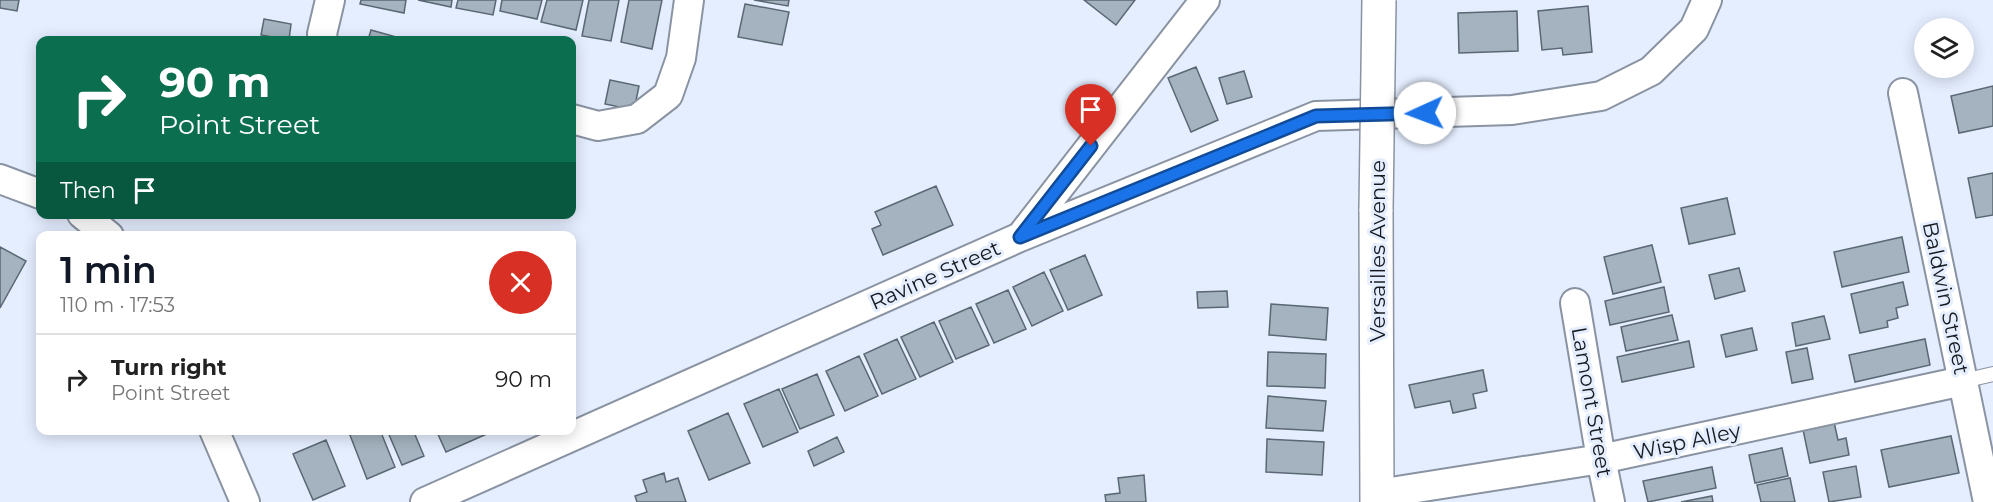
<!DOCTYPE html>
<meta charset="utf-8">
<style>
:root{--surface:#fff;--page:#f2f2f2;--text:#222;--muted:#767676;--line:#e0e0e0;--accent:#111827}
body{margin:0;font-family:Montserrat,sans-serif;background:var(--page);color:var(--text);height:100vh;display:flex;flex-direction:column;font-size:22px;white-space:nowrap}
*{box-sizing:border-box;margin:0}
p{font-size:20px;color:var(--muted)}
.icon{flex:none;width:33px;height:33px;fill:none;stroke:currentColor;stroke-width:2;stroke-linecap:round;stroke-linejoin:round}
.map{position:relative;flex:1;overflow:hidden}
.sheet{position:absolute;left:36px;top:231px;width:540px;height:204px;display:flex;flex-direction:column;background:var(--surface);border-radius:12px;box-shadow:0 3px 15px #0003}
.sheet>*{flex:none}
.guide{position:absolute;left:36px;top:36px;width:540px;height:183px;border-radius:12px;box-shadow:0 3px 15px #0003;background:#0b6e4f;color:#fff;overflow:hidden}
.fabs{position:absolute;left:1914px;top:18px;display:grid;gap:12px}
.fabs a{display:grid;place-items:center;width:60px;height:60px;border-radius:50%;background:var(--surface);box-shadow:0 3px 15px #0003;font-size:30px}
.pin{position:absolute;display:grid;place-items:center;width:51px;height:51px;color:#fff;margin:-62px -26px;border-radius:50% 50% 50% 0;rotate:-45deg;box-shadow:0 0 6px #0007}
.pin .icon{rotate:45deg}
.me{position:absolute;width:66px;margin:-33px;rotate:268deg;stroke-linejoin:round;filter:drop-shadow(0 0 4px #0008)}
.turn{display:flex;align-items:center;gap:21px;height:126px;padding:0 24px;font-size:27px}
.turn .icon{width:78px;height:78px;stroke-width:2.5}
.turn b{display:block;font-size:42px;line-height:51px}
.then{display:flex;align-items:center;height:57px;padding:0 24px;background:#0003;gap:12px;font-size:22px}
.round{display:grid;place-items:center;flex:none;width:63px;height:63px;border-radius:32px;background:var(--page)}
.summary{display:flex;align-items:center;justify-content:space-between;height:102px;padding:0 24px}
h1{font-size:36px;font-weight:600;line-height:45px;color:var(--accent)}
ul{padding:0;list-style:none}
li{display:flex;align-items:center;gap:18px;height:90px;padding:0 24px;border-top:2px solid var(--line)}
li div{flex:1}
li b{display:block;font-size:22px}
li em{font-style:normal}
.map>svg:first-child{display:block}
</style>
<div class="map">
<svg width="1993" height="502" viewBox="0 0 1993 502">
<rect width="100%" height="100%" fill="#e5eeff"/>
<!-- building -->
<path fill="#a4b3bf" stroke="#5a6873" stroke-width="1.5" d="M0,0H19L17,11L0,8Z
M361,0H406L404,13L360,4Z
M418,0H452L451,7Z
M458,0H496L493,15L456,8Z
M502,0H542L537,19L500,11Z
M547,0H583L576,30L541,22Z
M589,0H619L611,41L582,36Z
M629,0H662L652,49L621,42Z
M754,0H789L788,6Z
M1084,0H1135L1116,25Z
M745,4L789,12L782,45L738,37Z
M1588,6L1592,52L1563,55L1562,48L1542,50L1538,11Z
M1517,11L1518,51L1459,53L1458,13Z
M264,19L291,24L289,40L261,35Z
M371,30L400,38V40H368Z
M1196,67L1218,120L1191,132L1168,78Z
M1244,71L1252,97L1227,104L1219,78Z
M610,80L639,86L634,110L605,104Z
M1993,86V126L1959,133L1951,96Z
M1993,173V215L1976,218L1968,178Z
M936,186L953,225L883,255L872,229L881,225L875,212Z
M1727,198L1735,234L1689,244L1681,208Z
M1902,237L1909,272L1842,287L1834,252Z
M1652,245L1661,282L1613,294L1604,257Z
M0,247L26,261L0,308Z
M1085,255L1102,295L1068,310L1050,270Z
M1739,268L1745,291L1715,299L1709,275Z
M1044,272L1063,311L1032,326L1013,287Z
M1903,282L1908,305L1896,308L1898,318L1887,321L1888,327L1860,333L1851,294Z
M1664,287L1669,312L1610,325L1605,301Z
M1008,290L1026,329L994,343L976,304Z
M1227,291L1228,307L1198,308L1197,292Z
M1271,304L1328,308L1326,340L1269,335Z
M971,307L989,345L956,359L939,321Z
M1672,315L1678,340L1626,351L1621,327Z
M1824,316L1830,339L1796,346L1792,323Z
M934,322L953,362L920,377L901,337Z
M1752,328L1757,350L1726,357L1721,335Z
M897,339L916,379L882,394L864,354Z
M1925,339L1930,365L1855,382L1849,355Z
M1689,341L1694,367L1622,382L1617,357Z
M1807,348L1813,379L1792,383L1786,352Z
M1268,352L1326,354L1325,388L1267,386Z
M859,356L878,396L845,411L826,371Z
M1483,370L1487,391L1473,394L1476,408L1453,413L1450,401L1415,408L1409,385Z
M817,374L834,415L800,429L782,389Z
M779,389L798,432L763,447L744,404Z
M1268,396L1326,401L1323,431L1266,428Z
M728,413L750,463L709,480L688,431Z
M1832,413L1838,440L1846,438L1849,455L1810,463L1801,420Z
M348,430H380L395,467L367,479Z
M387,430H413L424,456L402,465Z
M436,430H488L489,433L446,452Z
M1951,436L1959,473L1889,487L1881,450Z
M837,437L844,452L814,466L808,451Z
M1267,439L1324,442L1322,475L1266,472Z
M326,440L345,486L313,500L293,454Z
M1782,448L1788,476L1755,483L1749,455Z
M1856,466L1861,497L1829,502L1823,472Z
M1712,467L1716,488L1648,502L1643,481Z
M664,473L666,482L678,478L686,502H637L635,496L647,492L643,480Z
M1144,475L1146,502H1106L1105,495L1120,493L1118,478Z
M1790,478L1795,502H1761L1757,485Z
M1712,496L1713,502H1681Z"/>
<g fill="none" stroke-linecap="round" stroke-linejoin="round">
<defs>
<path id="service" d="M1963,381L1993,374"/>
<path id="minor" d="M323,40L322,34L330,0
M1903,93L1988,502
M572,119L598,126L637,119L668,95L681,58L689,0
M0,179L40,194
M82,214L109,236
M1022,235L1205,0
M1575,303L1601,459L1610,502
M214,430L245,502
M1378,494L1601,459L1963,381
M425,502L1020,237L1316,116L1512,110L1601,96L1651,71L1694,29L1707,0"/>
<path id="tertiary" d="M1376,209L1377,502"/>
</defs>
<!-- service casing -->
<use href="#service" stroke="#8a93a2" stroke-width="16"/>
<!-- minor casing -->
<use href="#minor" stroke="#8a93a2" stroke-width="32"/>
<!-- tertiary casing -->
<use href="#tertiary" stroke="#8a93a2" stroke-width="36"/>
<!-- service -->
<use href="#service" stroke="#fff" stroke-width="14"/>
<!-- minor -->
<use href="#minor" stroke="#fff" stroke-width="28"/>
<!-- tertiary -->
<use href="#tertiary" stroke="#fff" stroke-width="33"/>
<defs>
<path id="tertiary-bridge" d="M1376,209L1379,0"/>
</defs>
<!-- tertiary-bridge casing -->
<use href="#tertiary-bridge" stroke="#8a93a2" stroke-width="36" stroke-linecap="butt"/>
<!-- tertiary-bridge -->
<use href="#tertiary-bridge" stroke="#fff" stroke-width="33"/>
</g>
<g fill="none" stroke-linecap="round" stroke-linejoin="round">
<defs>
<path id="route" d="M1091,146L1020,237L1316,116L1425,113"/>
</defs>
<!-- route casing -->
<use href="#route" stroke="#114b97" stroke-width="15"/>
<!-- route -->
<use href="#route" stroke="#1a73e8" stroke-width="10"/>
</g>
<g text-anchor="middle" dominant-baseline="central" stroke-width="6" stroke-linejoin="round" paint-order="stroke">
<!-- street labels -->
<g font-size="21" fill="#16191f" stroke="#e5eeff">
<text transform="translate(1377 251) rotate(-90)">Versailles Avenue</text>
<text transform="translate(935 275) rotate(-24)">Ravine Street</text>
<text transform="translate(1946 298) rotate(78)">Baldwin Street</text>
<text transform="translate(1592 402) rotate(80)">Lamont Street</text>
<text transform="translate(1687 441) rotate(-12)">Wisp Alley</text>
</g>
</g>
</svg>
<div class="fabs">
<a><svg class="icon" aria-label="layers" viewBox="0 0 24 24"><path d="M12 4l9 5-9 5-9-5zM3 14l9 5 9-5"/></svg></a>
</div>
<div class="pin" style="left:1091px;top:146px;background:#d93025"><svg class="icon" aria-label="arrive" viewBox="0 0 24 24"><path d="M6 21V4h12l-3 4 3 4H6"/></svg></div>
<svg class="me" style="left:1425px;top:113px" viewBox="-20 -20 40 40"><circle r="19" fill="#fff"/><path d="M0-13L10 11 0 6-10 11z" fill="#1a73e8"/></svg>
<div class="guide">
<div class="turn"><svg class="icon" aria-label="right" viewBox="0 0 24 24"><path d="M7 20v-9h11M14 6l5 5-5 5"/></svg><div><b>90 m</b>Point Street</div></div>
<div class="then">Then<svg class="icon" aria-label="arrive" viewBox="0 0 24 24"><path d="M6 21V4h12l-3 4 3 4H6"/></svg></div>
</div>
<section class="sheet">
<div class="summary"><div><h1>1 min</h1><p>110 m · 17:53</p></div><a class="round" style="background:#d93025;color:#fff"><svg class="icon" aria-label="close" viewBox="0 0 24 24"><path d="M6 6l12 12M18 6L6 18"/></svg></a></div>
<ul>
<li><svg class="icon" aria-label="right" viewBox="0 0 24 24"><path d="M7 20v-9h11M14 6l5 5-5 5"/></svg><div><b>Turn right</b><p>Point Street</p></div><em>90 m</em></li>
</ul>
</section>
</div>
